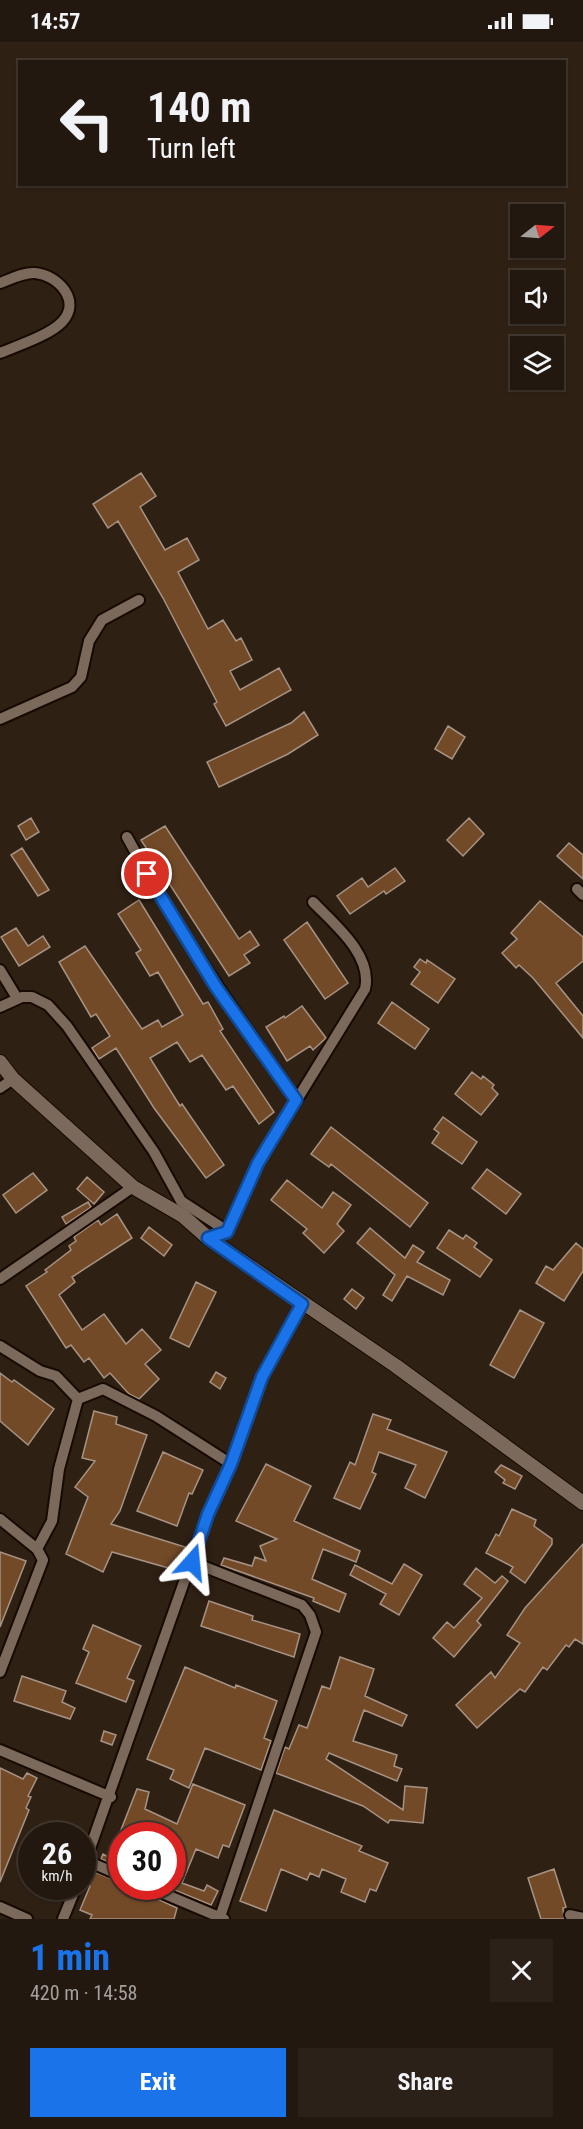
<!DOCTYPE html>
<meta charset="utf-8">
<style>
:root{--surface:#23180f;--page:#2b2118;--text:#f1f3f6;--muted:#a3a09e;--line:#40372f;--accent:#1a73e8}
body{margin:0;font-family:"Roboto Condensed",sans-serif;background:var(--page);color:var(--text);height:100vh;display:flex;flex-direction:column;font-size:22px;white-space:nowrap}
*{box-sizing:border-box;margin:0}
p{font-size:20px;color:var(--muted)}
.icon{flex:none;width:33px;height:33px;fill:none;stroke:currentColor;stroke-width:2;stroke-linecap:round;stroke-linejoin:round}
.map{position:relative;height:1877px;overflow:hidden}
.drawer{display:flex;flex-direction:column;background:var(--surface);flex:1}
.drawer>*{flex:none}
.top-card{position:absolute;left:18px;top:18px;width:548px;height:126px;border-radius:0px;box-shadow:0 2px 4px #0004,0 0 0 2px var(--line);background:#23180f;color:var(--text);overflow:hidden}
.needle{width:39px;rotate:73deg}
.buttons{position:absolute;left:510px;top:162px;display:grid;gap:12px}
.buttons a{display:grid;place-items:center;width:54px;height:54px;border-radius:0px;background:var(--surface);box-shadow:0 2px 4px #0004,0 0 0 2px var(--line);font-size:30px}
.speed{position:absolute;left:18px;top:1780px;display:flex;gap:12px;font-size:30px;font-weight:700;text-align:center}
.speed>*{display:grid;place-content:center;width:78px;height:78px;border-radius:50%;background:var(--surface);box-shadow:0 2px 4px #0004,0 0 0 2px var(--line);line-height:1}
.speed small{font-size:15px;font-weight:400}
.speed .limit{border:9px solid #d22;background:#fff;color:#111}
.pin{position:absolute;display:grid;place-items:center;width:51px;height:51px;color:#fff;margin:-26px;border:3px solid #fff;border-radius:50%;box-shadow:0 2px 6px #0007}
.me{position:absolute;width:66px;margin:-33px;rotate:18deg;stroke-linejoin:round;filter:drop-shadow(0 0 4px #0008)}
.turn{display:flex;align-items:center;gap:21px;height:126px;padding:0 30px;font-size:27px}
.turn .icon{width:78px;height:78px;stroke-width:2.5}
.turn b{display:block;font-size:42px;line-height:51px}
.round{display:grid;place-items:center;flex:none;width:63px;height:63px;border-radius:0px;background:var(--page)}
.summary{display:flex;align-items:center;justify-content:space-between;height:102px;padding:0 30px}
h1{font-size:36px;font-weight:700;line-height:45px;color:var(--accent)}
.cta{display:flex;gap:12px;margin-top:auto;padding:12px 30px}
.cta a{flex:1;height:69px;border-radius:0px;background:var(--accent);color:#fff;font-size:24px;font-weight:700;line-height:69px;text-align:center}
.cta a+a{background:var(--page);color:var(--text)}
.status{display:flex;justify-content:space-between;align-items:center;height:42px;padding:0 30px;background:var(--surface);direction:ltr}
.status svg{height:16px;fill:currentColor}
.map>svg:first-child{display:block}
</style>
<div class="status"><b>14:57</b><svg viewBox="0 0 49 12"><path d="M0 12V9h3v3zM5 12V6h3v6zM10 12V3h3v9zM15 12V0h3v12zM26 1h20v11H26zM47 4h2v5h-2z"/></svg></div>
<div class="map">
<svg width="583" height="1877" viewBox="0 0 583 1877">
<rect width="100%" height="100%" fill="#2f2014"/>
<!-- building -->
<path fill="#724a28" stroke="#a79385" stroke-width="1.5" d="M141,431L156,454L140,465L165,508L187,496L199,518L178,530L208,587L223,578L236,599L241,596L252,618L230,629L240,648L279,626L291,648L226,684L214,662L217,660L163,556L118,479L108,486L93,462Z
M304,670L318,693L288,712L219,745L207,720L291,681Z
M448,684L465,695L452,717L435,707Z
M31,776L39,790L26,798L18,784Z
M469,776L484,792L463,814L447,798Z
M165,784L239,897L250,889L259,903L244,913L250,921L229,934L141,798Z
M569,801L583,813V837L557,814Z
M22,806L49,848L38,854L11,813Z
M395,826L405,839L386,852L384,849L350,872L337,854L362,836L368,845Z
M139,858L203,962L208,960L223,987L220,989L274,1070L259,1082L233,1044L226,1048L202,1013L190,1020L177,1000L150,1016L180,1064L182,1062L224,1123L206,1136L154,1066L116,1006L99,1017L92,1006L110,994L96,972L91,975L59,920L85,904L142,987L158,978L162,985L183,973L158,930L150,934L136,911L141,908L118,872Z
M540,859L583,895V919L556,941L583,974V996L533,936L519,923L516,926L502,911L517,897L511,891Z
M307,880L348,941L325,957L284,898Z
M16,886L28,904L43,894L50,905L19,924L1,895Z
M420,917L426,921L427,918L455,937L438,961L411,942L420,930L414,925Z
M392,960L429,987L415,1007L378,981Z
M302,964L326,996L313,1008L310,1004L287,1019L266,985L284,974L285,976Z
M472,1030L481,1037L483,1034L494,1043L492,1046L498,1052L481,1073L455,1052Z
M443,1075L477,1100L462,1122L432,1101L439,1091L434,1087Z
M331,1085L428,1161L410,1185L331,1122L329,1125L311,1112Z
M487,1127L521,1152L506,1172L472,1146Z
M33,1131L47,1148L16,1171L3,1153Z
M87,1135L104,1150L94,1162L77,1147Z
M287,1138L322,1166L333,1150L351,1163L337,1182L344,1189L324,1211L303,1191L307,1187L271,1158Z
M88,1160L91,1165L66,1182L62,1175Z
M117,1172L132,1196L72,1235L75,1240L59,1253L82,1288L104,1272L126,1302L142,1287L161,1308L145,1322L159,1337L139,1357L129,1352L110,1331L104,1336L89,1316L84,1320L71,1303L66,1306L26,1244L47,1230L45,1228L71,1208L69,1204L76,1199L74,1195L98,1178L101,1183Z
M149,1185L172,1203L164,1214L141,1196Z
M370,1186L405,1216L413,1203L424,1210L417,1220L450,1238L443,1253L407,1234L392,1259L383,1253L395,1233L357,1201Z
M449,1188L463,1197L466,1193L477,1201L474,1205L492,1218L480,1235L437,1206Z
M576,1201L583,1207V1229L564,1259L536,1241L546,1224L553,1228Z
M196,1240L216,1250L189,1305L170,1296Z
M352,1247L364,1256L356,1267L344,1257Z
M520,1268L544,1281L514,1336L490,1323Z
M216,1330L226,1336L220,1347L210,1340Z
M0,1331L12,1340L14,1338L54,1367L28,1403L0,1379Z
M94,1369L117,1375L116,1382L147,1393L120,1469L111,1482L185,1505L179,1529L112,1510L103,1530L66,1512L88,1455L75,1445L95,1419L82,1416Z
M373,1372L391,1378L387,1387L447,1410L425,1456L405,1446L416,1423L379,1410L372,1430L376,1432L360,1467L334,1456L350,1420L355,1423Z
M163,1410L203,1428L192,1452L189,1451L177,1484L137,1469Z
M266,1422L311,1444L294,1479L360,1509L356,1520L323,1507L312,1537L346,1552L339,1570L313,1559L314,1556L221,1523L224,1516L252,1524L255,1515L266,1519L260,1504L277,1497L236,1479Z
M501,1423L522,1434L515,1447L503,1441L505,1438L495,1430Z
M512,1467L536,1478L534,1484L552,1497V1502L525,1541L510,1530L513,1525L486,1511L496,1492L499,1494Z
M583,1502V1602L575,1597L569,1605L566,1603L547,1628L543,1625L525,1650L520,1647L477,1686L456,1663L491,1630L495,1636L520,1601L507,1593L525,1566Z
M0,1510L26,1519L0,1585Z
M404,1522L422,1533L399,1573L380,1562L386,1552L350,1533L355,1523L392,1542Z
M476,1526L495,1541L502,1534L508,1539L477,1579L481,1583L454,1615L433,1596L447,1580L454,1586L482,1556L464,1542Z
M209,1559L253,1574L252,1578L300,1592L294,1615L201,1584Z
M93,1583L141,1604L127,1636L134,1639L126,1660L76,1641L89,1610L83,1607Z
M340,1615L374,1627L365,1654L407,1673L402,1684L364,1668L353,1699L397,1713L394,1724L402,1727L397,1739L329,1711L326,1717L403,1768L405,1744L427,1746L423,1781L390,1778L388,1781L363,1764L276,1731L285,1705L289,1707L299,1683L307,1686L322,1644L330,1647Z
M185,1625L235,1646L236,1643L277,1659L264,1696L271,1699L261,1728L205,1706L189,1746L170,1737L174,1728L147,1717Z
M22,1634L66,1649L62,1660L75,1666L70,1677L14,1659Z
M104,1689L116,1693L112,1703L101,1699Z
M0,1726L23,1737L27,1731L37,1736L28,1754L31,1755L26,1766L29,1768L0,1840Z
M193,1742L245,1763L229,1805L223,1803L218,1816L196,1807L182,1841L204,1849L207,1843L218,1849L211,1863L172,1847V1794H122V1826L101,1817L103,1812L110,1816L137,1747L149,1750L145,1767L177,1782Z
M274,1768L362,1804L359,1809L388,1821L376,1849L370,1847L365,1860L341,1850L346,1837L322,1827L319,1835L310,1831L307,1838L281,1827L266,1869L240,1859Z
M554,1827L566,1865L563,1866L564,1877H541L528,1836Z
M95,1830L122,1841V1845H132L177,1866L174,1877H90L92,1873L80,1868L90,1844L86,1842L90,1831Z"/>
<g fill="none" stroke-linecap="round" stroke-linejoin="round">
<defs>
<path id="minor" d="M0,241C11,237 24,230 35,231C58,233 82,259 62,280C50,293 17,304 0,311
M0,677L72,645L81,635L89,599L102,578L139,558
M127,795C177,887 236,972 296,1058
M577,847L583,853
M0,928L17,956
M0,965L22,955H32L48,963L67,984L154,1110L181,1159L227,1189
M0,1046L13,1037
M208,1196L227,1189L258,1121L365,947C373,913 334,882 313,860
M0,1237L133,1145
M0,1304L40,1329L56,1334L78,1357L103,1347L156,1374L231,1422
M0,1477L37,1507
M192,1520L302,1563L310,1573L316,1590L220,1875
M0,1630L43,1518L37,1507L52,1479L59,1427L78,1357
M0,1708L111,1755
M87,1819L122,1834
M82,1829L208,1472L231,1422L262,1335L302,1262
M148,1845L224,1877
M0,1865L27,1877
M570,1873L583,1876
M63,1877L76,1845"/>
<path id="tertiary" d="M0,1020L13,1037L133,1145L183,1174L208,1196L396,1324L583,1461"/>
</defs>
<!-- minor casing -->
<use href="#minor" stroke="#170a02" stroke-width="14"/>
<!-- tertiary casing -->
<use href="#tertiary" stroke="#170a02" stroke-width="16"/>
<!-- minor -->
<use href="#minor" stroke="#7b695b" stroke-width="10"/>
<!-- tertiary -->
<use href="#tertiary" stroke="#7b695b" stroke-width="14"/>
</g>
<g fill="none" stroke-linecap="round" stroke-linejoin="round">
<defs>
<path id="route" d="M147,832L216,945L296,1058L258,1121L227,1190L208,1196L302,1262L262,1335L231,1422L208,1472L192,1520"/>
</defs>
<!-- route casing -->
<use href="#route" stroke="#114b97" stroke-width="15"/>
<!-- route -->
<use href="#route" stroke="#1a73e8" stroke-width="10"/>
</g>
</svg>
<div class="buttons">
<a><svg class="needle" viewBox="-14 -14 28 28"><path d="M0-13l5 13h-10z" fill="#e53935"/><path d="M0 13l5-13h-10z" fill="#a3a09e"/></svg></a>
<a><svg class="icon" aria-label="sound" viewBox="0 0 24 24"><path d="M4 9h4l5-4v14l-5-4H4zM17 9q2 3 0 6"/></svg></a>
<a><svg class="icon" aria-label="layers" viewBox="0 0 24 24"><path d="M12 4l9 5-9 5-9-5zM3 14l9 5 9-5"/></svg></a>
</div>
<div class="speed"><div>26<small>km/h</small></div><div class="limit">30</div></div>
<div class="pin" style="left:147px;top:832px;background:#d93025"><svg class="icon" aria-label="arrive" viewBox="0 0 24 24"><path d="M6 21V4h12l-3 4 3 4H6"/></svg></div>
<svg class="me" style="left:192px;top:1520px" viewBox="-20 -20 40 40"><path d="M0-17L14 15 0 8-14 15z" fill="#1a73e8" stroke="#fff" stroke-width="4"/></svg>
<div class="top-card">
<div class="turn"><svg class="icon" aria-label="left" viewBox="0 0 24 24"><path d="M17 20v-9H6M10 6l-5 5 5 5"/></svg><div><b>140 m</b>Turn left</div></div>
</div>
</div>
<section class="drawer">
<div class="summary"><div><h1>1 min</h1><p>420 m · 14:58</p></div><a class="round"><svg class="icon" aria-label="close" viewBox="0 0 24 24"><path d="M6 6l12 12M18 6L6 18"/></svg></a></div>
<div class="cta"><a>Exit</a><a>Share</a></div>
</section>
